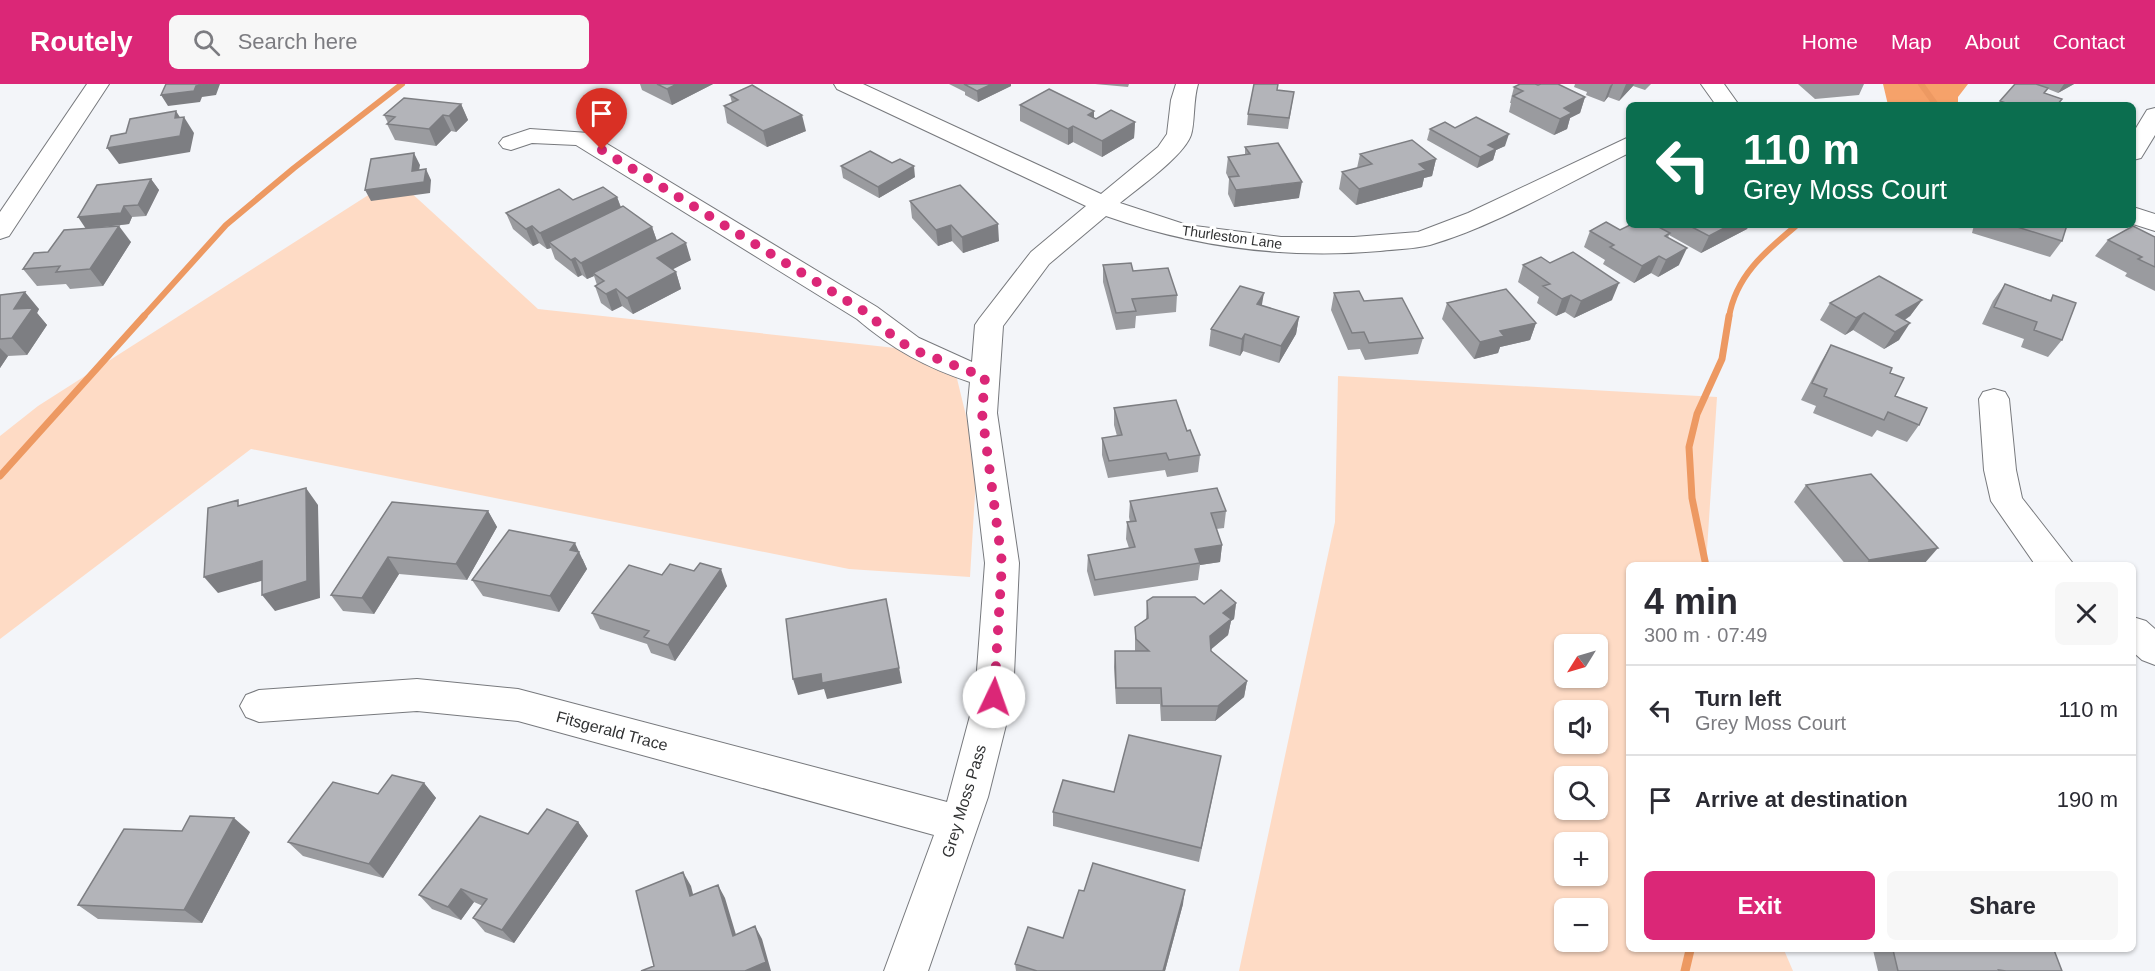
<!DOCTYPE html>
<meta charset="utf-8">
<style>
:root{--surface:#fff;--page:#f7f7f7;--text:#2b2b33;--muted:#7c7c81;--line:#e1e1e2;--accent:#db2777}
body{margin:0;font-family:Helvetica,sans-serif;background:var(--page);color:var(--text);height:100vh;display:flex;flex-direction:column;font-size:22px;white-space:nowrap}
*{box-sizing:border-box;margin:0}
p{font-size:20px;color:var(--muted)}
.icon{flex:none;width:33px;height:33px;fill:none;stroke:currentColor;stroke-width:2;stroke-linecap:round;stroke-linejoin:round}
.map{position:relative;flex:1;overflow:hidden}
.details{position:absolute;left:1626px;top:478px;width:510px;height:390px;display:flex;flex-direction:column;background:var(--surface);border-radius:9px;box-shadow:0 2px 4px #0004}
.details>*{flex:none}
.hud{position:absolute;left:1626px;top:18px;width:510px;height:126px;border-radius:9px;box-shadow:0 2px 4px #0004;background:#0b6e4f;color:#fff;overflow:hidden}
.needle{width:39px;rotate:233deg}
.controls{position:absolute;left:1554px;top:550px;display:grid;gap:12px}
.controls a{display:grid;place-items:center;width:54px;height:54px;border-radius:9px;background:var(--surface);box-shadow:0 2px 4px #0004;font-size:30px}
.pin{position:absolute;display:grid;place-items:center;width:51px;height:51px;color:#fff;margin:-62px -26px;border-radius:50% 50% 50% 0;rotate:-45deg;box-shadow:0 0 6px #0007}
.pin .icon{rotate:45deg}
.me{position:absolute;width:66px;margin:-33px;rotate:3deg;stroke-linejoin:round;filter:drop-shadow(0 0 4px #0008)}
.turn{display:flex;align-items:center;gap:21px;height:126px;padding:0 18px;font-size:27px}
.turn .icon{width:78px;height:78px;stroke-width:2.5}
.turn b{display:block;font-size:42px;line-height:51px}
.round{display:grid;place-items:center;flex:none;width:63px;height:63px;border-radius:9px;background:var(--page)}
.summary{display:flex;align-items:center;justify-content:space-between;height:102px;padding:0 18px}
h1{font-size:36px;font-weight:800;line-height:45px}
.cta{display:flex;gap:12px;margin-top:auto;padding:12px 18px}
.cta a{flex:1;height:69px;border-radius:9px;background:var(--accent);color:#fff;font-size:24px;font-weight:800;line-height:69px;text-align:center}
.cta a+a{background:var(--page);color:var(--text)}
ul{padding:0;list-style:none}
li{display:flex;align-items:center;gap:18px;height:90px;padding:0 18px;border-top:2px solid var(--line)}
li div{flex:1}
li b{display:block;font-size:22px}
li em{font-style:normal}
header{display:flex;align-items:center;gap:36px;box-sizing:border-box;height:84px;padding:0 30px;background:var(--accent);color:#fff}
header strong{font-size:28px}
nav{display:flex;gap:33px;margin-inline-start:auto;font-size:21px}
.search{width:420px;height:54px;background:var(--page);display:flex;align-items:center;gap:15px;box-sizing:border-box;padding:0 21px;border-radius:9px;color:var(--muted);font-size:22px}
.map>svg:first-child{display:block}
</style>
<header>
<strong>Routely</strong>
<div class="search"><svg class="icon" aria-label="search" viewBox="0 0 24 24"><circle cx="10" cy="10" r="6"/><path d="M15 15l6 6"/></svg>Search here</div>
<nav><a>Home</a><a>Map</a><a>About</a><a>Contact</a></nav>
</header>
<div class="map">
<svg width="2155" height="887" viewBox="0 0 2155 887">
<rect width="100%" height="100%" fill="#f3f5f9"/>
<!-- green -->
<path fill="#fedbc5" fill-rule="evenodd" d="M395,94L538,225L951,270L977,377L970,493L849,485L251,365L0,555V352L38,322Z
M1338,292L1717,313L1706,481L1629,482V866H1784L1793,887H1239L1335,438ZM1564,561H1598V594H1564ZM1564,627H1598V660H1564ZM1564,693H1598V726H1564ZM1564,759H1598V792H1564ZM1564,825H1598V858H1564Z"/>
<!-- forest -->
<path fill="#f6a26a" d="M1883,0H1968L1958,13V21H1888Z"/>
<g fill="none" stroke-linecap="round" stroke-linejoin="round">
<!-- stream-far2 -->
<path stroke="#ed9962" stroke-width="6" d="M1921,0L1936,21
M143,233L226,141L294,84L402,0
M1729,233C1736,191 1766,167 1797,141"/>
<!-- stream-far1 -->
<path stroke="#ed9962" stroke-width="7" d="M0,392L144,232
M1706,482L1692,414L1689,363L1697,330L1722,275L1729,232"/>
<!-- stream -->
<path stroke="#ed9962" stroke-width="9" d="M1685,887L1690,866"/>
<defs>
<path id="minor" d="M87,0H109L9,152L0,155V128Z
M834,0H863L1101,110L1158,63L1167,50L1171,16L1176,0H1198C1193,16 1195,39 1191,51C1184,72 1138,104 1120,119L1187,141L1281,153H1354L1418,148L1468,129L1629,53V69C1565,100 1498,141 1430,161C1414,165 1396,165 1380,167C1287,175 1193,163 1106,132L1049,180L1003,242L997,329L1019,479L1013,613L988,713L928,887H884L934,751L518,637L417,627L259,638L246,633L240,622L246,611L259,606L417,595L518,605L947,718L975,613L985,479L967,329L970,298C927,284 892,265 857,235L576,61L532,59L511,66L503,64L499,59L503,54L530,45L589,49L877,223L919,254L972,278L975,241L979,235L1031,168L1086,122L837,5Z
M1701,0H1724L1739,21H1716Z
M2155,24V51L2141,74L2133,76V49L2147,26Z
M2133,123L2155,130V147L2133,140Z
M1994,305L2005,308L2009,315L2016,386L2022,414L2075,482H2036L1991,417L1984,386L1979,315L1983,308Z
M2133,533L2146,537L2155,545V581L2142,576L2133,568Z"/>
</defs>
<!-- minor casing -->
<use href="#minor" stroke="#77797d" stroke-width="2"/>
<!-- minor -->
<use href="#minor" fill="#fff" fill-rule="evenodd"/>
</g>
<!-- wall -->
<path fill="#9a9b9f" d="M640,0H713L672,21L642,6Z
M949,0H1011V2L978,18L965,11V8Z
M1095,0H1129L1128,3Z
M1575,0H1651L1645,6L1633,2L1619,17L1608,13L1604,18L1586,11L1587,8L1574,3Z
M1798,0H1864L1859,11L1815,15Z
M2037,0H2074L2058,9L2048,5L2045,9L2062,15L2058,21H1998L2000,17Z
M1538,1L1585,13L1580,29L1570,34L1567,45L1554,51L1509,28L1511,19H1510L1514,3Z
M1294,8L1288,45L1247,41L1248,30Z
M730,11L806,47L767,63L727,39L724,22L732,19Z
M461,20L468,36L456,48L451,47L436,62L395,56L387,40L388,39L384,31Z
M1020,21L1096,35L1135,38L1134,54L1102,73L1073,58L1068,61L1020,37Z
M1455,44L1505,62L1496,66L1493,76L1477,84L1427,56L1430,45Z
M1245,63L1299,114L1234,123L1228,110L1229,95L1226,89L1228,73L1245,71Z
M1360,70L1436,75L1432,92L1424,94L1422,103L1356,121L1339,105L1342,88L1357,84Z
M892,79L915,93L879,114L843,94L841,82Z
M151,95L159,106L146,132L132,133L129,140L100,143L131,158L103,202L70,205L66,200L37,202L23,185L86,144Z
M617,113L621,123L652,143L657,157L691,176L672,185L676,188L681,205L633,230L622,222L612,227L601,219L595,202L597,201L594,192L587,195L582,191L578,193L555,175L551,164L547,165L539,159L533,162L513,145L506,129L573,116Z
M910,117L999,157L963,169L952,157L938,162L912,134Z
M1630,141H1749L1747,145L1701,169L1669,151L1668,154L1679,181L1658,193L1651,189L1634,199L1603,180L1605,176L1584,163L1590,147L1620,146Z
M1974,141H2067L2062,157L2050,173L1972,149Z
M2155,153V207L2125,192L2127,189L2095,172L2108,156Z
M1103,181L1133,187L1177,211L1176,228L1136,232L1135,244L1116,246L1103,198Z
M1523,181L1612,216L1574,234L1565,228L1556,232L1537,219L1539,213L1518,198Z
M2005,200L2050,216L2053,211L2062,256L2048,273L2021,263L2024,255L1982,240L1993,217Z
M1334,209L1364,217L1423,254L1418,270L1365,276L1360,265L1348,266L1331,226Z
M0,211L39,225L37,229L47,241L27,271L8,272L0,284Z
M1922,216L1910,232L1905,236L1899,256L1884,265L1853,246L1845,251L1820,236L1830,219Z
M1447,219L1536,239L1530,256L1500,263L1498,269L1474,275L1442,235Z
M1299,233L1296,250L1279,279L1243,267L1240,272L1209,262L1211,245Z
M1831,261L1890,289L1895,312L1919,341L1907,358L1877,346L1872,353L1813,329L1816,322L1801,316L1821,278Z
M1114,324L1187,347L1200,371L1198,388L1167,393L1165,386L1108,394L1102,371V354L1117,352L1114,341Z
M1806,401L1924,480L1917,482H1847L1794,418Z
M1130,417L1226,427L1224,444L1216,445L1222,461L1220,478L1200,481L1198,496L1094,512L1087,487L1088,471L1129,464L1126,455L1127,438H1130L1129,433Z
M392,418L488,427L497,443L467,496L399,490L374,530L343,527L331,511Z
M583,475V476L587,485L559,528L483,512L472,496Z
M662,491L727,502L675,577L651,569L647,560L600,545L592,529Z
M1147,517L1204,520L1236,519L1234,535L1231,537L1228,551L1211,565V567L1247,597L1244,613L1215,637H1161L1160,620H1116L1114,583L1115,567H1135V543L1146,535Z
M1218,687L1199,778L1053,742V728L1114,708Z
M424,699L436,714L383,794L303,772L288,758L378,710Z
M578,738L588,752L514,859L485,848L473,834L483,822L474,818L461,836L432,825L419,811Z
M250,748L202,839L98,835L78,821Z
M1084,807L1183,820L1165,887H1016L1015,880L1063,854Z
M1873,866H2054L2062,887H1878Z"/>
<!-- shaded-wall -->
<path fill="#7d7e82" d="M209,0H220L216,11L202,13L200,18L168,22L161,11L196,2Z
M677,0H713L672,21L667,5Z
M992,0H1011V2L978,18L977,7Z
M1612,0H1613L1608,13L1604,18L1610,2Z
M1626,0H1634L1633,2L1619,17Z
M2064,0H2074L2058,9Z
M1585,13L1580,29L1570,34L1567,45L1554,51L1564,24Z
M461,20L468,36L456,48L449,32Z
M176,27L183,38L184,33L194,49L190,68L119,80L107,64L175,34Z
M1094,27V44L1088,31Z
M443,31L451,47L436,62L429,45Z
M802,31L806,47L767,63L763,47Z
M1135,38L1134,54L1102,73V57Z
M1073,42V58L1068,61V45Z
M1509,50L1505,62L1496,66L1493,76L1477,84L1480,73L1488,61Z
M414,69L420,81L417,98L412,87Z
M1436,75L1432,92L1424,94L1422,103L1356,121L1359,105L1419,80Z
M914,82L915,93L879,114L878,103Z
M426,85L431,96L430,109L371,117L365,106Z
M151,95L159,106L146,132L138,121Z
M1302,98L1299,114L1234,123L1236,106Z
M617,113L623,130L549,158L551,164L547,165L540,149Z
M124,122L132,133L129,140L86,145L78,133Z
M998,140L999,157L963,169L962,153Z
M951,141L952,157L938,162L936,146Z
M1730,141H1749L1747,145L1701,169L1709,152Z
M119,142L131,158L103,202L90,185Z
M532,142L539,159L533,162L526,145Z
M652,143L658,160L593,189L594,192L587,195L581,179Z
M686,159L691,176L662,191L657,174Z
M1687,164L1679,181L1658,193L1666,176Z
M1659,172L1651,189L1634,199L1642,182Z
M575,174L582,191L578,193L571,176Z
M676,188L681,205L633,230L627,214Z
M1619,199L1612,216L1574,234L1581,217Z
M616,205L622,222L612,227L606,210Z
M25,208L39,225L37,229L47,241L27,271L12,254L14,225Z
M1264,209L1261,226L1257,220Z
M1571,211L1565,228L1556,232L1562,215Z
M1922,216L1910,232L1890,245L1896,231Z
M1864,229L1853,246L1845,251L1856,234Z
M1299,233L1296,250L1279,279L1281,262Z
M1536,239L1530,256L1500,263L1498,269L1474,275L1480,258L1500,247Z
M1910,239L1899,256L1884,265L1895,248Z
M1245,250L1243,267L1240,272L1242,255Z
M0,264L8,272L0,284Z
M306,404L318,421L320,514L275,527L262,511Z
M488,427L497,443L467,496L456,480Z
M575,459L587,485L559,528L550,512L570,466Z
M1222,461L1220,478L1200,481L1195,465Z
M1938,464L1924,480L1917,482H1865L1869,476Z
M388,473L399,490L374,530L362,514Z
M262,477L275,493L218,509L204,493Z
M721,485L727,502L675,577L668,561Z
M886,515L902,599L827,615L824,605L798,611L793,595L821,590Z
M1236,519L1234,535L1231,537L1228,551L1208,568L1210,552L1223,529Z
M1247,597L1244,613L1215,637L1218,622Z
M424,699L436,714L383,794L369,780Z
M234,734L250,748L202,839L184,826Z
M578,738L588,752L514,859L502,846Z
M683,788L691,802L697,826L690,812Z
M718,801L725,814L740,864L733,852Z
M461,805L474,818L461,836L448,823Z
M1185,806L1183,820L1165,887H1163Z
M755,842L762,855L771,887H745Z"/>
<!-- building -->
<path fill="#b3b4b9" stroke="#7d7e82" stroke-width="1.5" d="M166,0H209L196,2L194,7L161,11Z
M657,0H677L667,5Z
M964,0H992L977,7Z
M1254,0H1278L1277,6L1294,8L1289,34L1248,30Z
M1520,0H1535L1538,1L1541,0H1558L1585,13L1564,24L1572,29L1560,35L1513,12L1523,7L1514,3Z
M2015,0H2036L2048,4L2044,9L2062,15L2057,21H2011L2000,17Z
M752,1L802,31L763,47L724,22L738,16L730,11Z
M1049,5L1094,27L1088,31L1096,35L1111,26L1135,38L1102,57L1073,42L1068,45L1020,21Z
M404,14L461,20L449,32L443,31L429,45L387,40L395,33L384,31Z
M176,27L175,34L184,33L180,52L107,64L111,52L126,49L130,35Z
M1476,33L1509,50L1488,61L1496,65L1480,73L1430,45L1445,38L1455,44Z
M1412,56L1436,75L1419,80L1426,86L1359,105L1342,88L1372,80L1360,70Z
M1278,59L1302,98L1236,106L1229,93L1239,92L1228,73L1250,70L1245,63Z
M870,67L892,79L900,75L914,82L878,103L841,82Z
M414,69L412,87L426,85L424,98L365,106L371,75Z
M151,95L138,121L124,122L121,129L78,133L97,101Z
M960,101L998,140L962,153L951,141L936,146L910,117Z
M603,103L617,113L540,149L532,142L526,145L506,129L559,105L573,116Z
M623,122L652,143L581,179L575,174L571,176L549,158Z
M1606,138L1620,146L1630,141H1655L1670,149L1665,152L1687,164L1666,176L1659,172L1642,182L1610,163L1614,161L1590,147Z
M1688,141H1730L1709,152Z
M2011,141H2067L2062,157Z
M119,142L90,185L56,188L60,182L23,185L34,169L48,168L64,146Z
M2133,142L2155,153V183L2138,175L2142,173L2108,156Z
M672,149L686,159L657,174L676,188L627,214L616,205L606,210L595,202L604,197L593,189Z
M1573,168L1619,199L1581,217L1571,211L1562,215L1543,202L1550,200L1523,181L1541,173L1550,179Z
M1131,179L1133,187L1168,184L1177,211L1132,215L1136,227L1116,229L1103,181Z
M1879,192L1922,216L1896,231L1910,239L1895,248L1864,229L1856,234L1830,219Z
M2005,200L2051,217L2053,211L2076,219L2062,256L2034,246L2037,238L1994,223Z
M1240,202L1264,209L1257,220L1299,233L1281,262L1245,250L1242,255L1211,245Z
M1506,205L1536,239L1500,247L1504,252L1480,258L1447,219Z
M1359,207L1364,217L1402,214L1423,254L1369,259L1364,248L1352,249L1334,209Z
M25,208L14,225L33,224L12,254L0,255V211Z
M1831,261L1892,284L1890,289L1904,294L1895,312L1927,324L1919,341L1888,328L1884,336L1824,312L1827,305L1812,299Z
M1176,316L1187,347L1190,346L1200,371L1169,376L1166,369L1109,377L1102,354L1122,351L1114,324Z
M1871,390L1938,464L1869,476L1806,401Z
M306,404L307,497L262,511V477L204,493L208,424L238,416V422Z
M1217,404L1226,427L1211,429L1222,461L1195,465L1200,479L1095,496L1088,471L1135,463L1127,438L1136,437L1130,417Z
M392,418L488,427L456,480L388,473L362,514L331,511Z
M509,446L575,459L570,466L579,468L550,512L472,496Z
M700,479L721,485L668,561L644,553L649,547L592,529L629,481L662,491L670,480L694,487Z
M1221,506L1236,519L1223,529L1231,535L1210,552L1211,567L1247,597L1218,622H1162L1161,604H1116L1115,567H1149L1136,555L1135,543L1148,534L1147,517L1153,513H1195L1204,520Z
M886,515L899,584L822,599L821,590L793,595L786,535Z
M1129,651L1221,672L1201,764L1053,728L1063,696L1114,708Z
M392,691L424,699L369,780L288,758L333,698L378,710Z
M547,725L578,738L502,846L473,834L487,815L461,805L448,823L419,811L480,732L528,750Z
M190,732L234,734L184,826L78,821L124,745L182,747Z
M1093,779L1185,806L1163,887H1037L1015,880L1028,843L1063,854L1079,806L1084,807Z
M683,788L690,812L718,801L733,852L755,842L766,878L745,887H641L654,882L636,807Z
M1893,866H2054L2062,887H2006L1999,886L2000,887H1898Z"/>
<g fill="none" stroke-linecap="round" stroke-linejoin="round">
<!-- route -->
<path stroke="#db2777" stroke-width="10" stroke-dasharray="0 18" d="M602,66L867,229L896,255L914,266L985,293L982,329L1002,479L994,613"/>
</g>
<g text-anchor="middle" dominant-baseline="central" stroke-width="6" stroke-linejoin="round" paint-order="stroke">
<!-- far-street labels -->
<g font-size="14" fill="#323334" stroke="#fff">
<text transform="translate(1232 153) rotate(8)">Thurleston Lane</text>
</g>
<!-- street labels -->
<g font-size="16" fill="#323334" stroke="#fff">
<text transform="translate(612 647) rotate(15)">Fitsgerald Trace</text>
<text transform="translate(964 717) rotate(-73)">Grey Moss Pass</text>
</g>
</g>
</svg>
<div class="controls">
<a><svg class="needle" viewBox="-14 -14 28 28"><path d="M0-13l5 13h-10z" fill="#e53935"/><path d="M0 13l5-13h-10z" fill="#7c7c81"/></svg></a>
<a><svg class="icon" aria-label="sound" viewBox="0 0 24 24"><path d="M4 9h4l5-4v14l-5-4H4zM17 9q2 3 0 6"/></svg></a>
<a><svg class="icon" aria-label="search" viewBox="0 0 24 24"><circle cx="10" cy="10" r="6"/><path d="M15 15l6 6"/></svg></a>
<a>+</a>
<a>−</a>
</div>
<div class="pin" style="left:602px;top:66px;background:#d93025"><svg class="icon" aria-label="arrive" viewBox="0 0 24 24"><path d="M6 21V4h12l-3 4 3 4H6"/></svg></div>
<svg class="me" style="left:994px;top:613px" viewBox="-20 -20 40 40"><circle r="19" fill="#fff"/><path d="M0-13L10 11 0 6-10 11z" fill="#db2777"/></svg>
<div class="hud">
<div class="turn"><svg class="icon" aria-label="left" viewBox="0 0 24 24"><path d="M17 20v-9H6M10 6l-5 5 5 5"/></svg><div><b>110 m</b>Grey Moss Court</div></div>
</div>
<section class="details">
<div class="summary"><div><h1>4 min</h1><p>300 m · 07:49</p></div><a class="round"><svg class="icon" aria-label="close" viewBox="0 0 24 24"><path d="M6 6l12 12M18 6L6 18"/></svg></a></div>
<ul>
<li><svg class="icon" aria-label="left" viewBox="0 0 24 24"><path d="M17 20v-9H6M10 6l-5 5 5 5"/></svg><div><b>Turn left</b><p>Grey Moss Court</p></div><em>110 m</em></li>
<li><svg class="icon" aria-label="arrive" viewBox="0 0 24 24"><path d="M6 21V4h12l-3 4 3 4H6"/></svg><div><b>Arrive at destination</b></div><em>190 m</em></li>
</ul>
<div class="cta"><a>Exit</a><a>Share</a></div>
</section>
</div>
